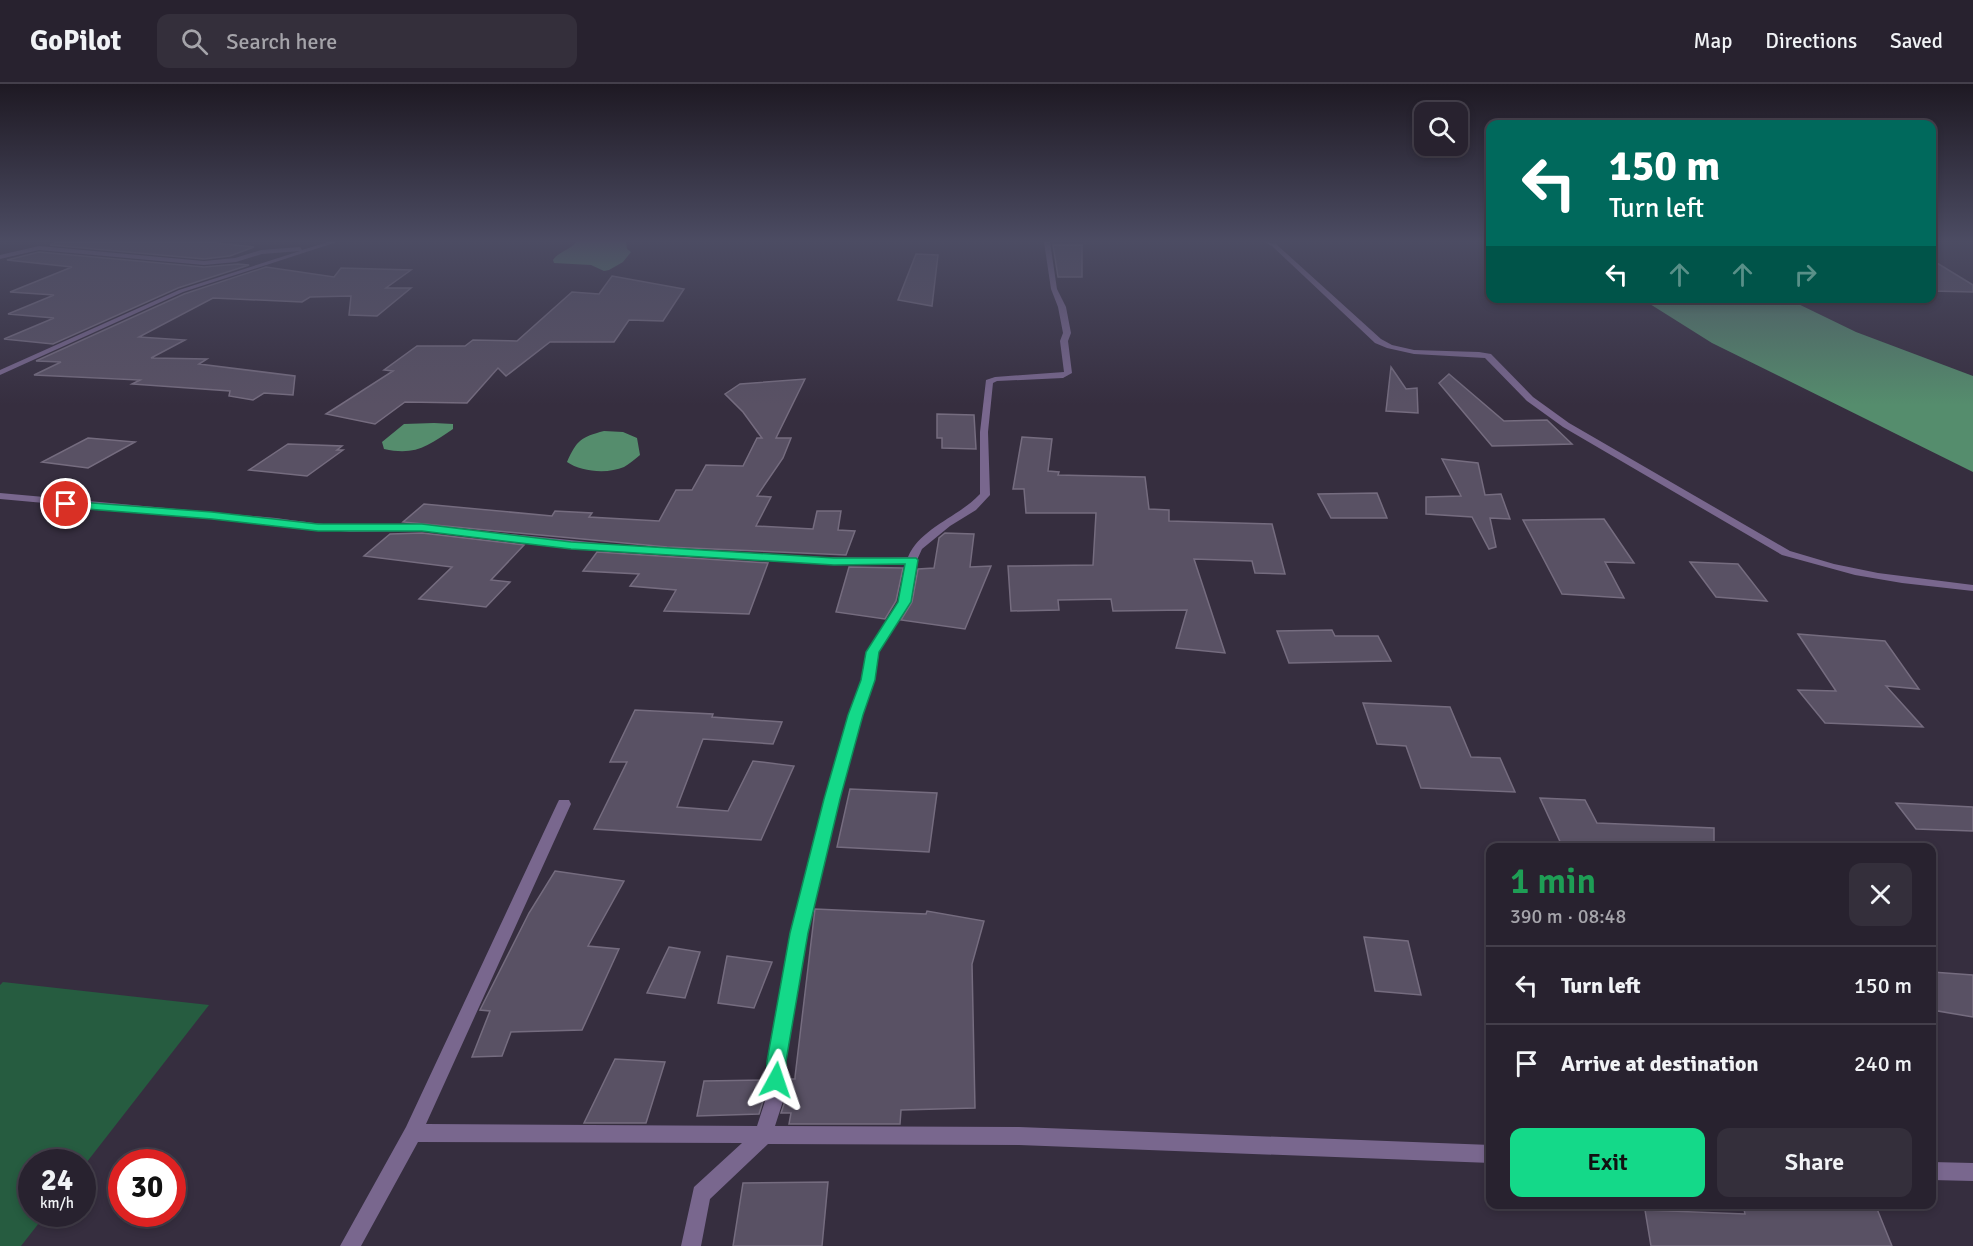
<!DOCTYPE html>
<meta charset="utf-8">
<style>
:root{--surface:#28222f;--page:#342f3b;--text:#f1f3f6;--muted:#a5a4aa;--line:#443f4b;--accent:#14d989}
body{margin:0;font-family:Signika,sans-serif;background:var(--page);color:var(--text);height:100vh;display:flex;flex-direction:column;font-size:22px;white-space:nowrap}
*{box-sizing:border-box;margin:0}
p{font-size:20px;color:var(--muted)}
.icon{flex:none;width:33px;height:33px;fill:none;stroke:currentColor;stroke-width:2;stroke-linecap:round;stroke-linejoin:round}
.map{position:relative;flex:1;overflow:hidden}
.panel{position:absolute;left:1486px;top:759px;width:450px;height:366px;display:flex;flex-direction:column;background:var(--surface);border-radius:12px;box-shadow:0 3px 9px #0003,0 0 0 2px var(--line)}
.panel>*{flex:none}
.hud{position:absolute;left:1486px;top:36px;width:450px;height:183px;border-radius:12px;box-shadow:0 3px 9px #0003,0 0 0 2px var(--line);background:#00695c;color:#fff;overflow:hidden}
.fabs{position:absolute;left:1414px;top:18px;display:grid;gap:12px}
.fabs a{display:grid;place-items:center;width:54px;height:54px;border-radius:12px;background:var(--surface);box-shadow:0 3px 9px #0003,0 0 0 2px var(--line);font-size:30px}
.speed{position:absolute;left:18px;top:1065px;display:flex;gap:12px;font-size:30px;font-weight:700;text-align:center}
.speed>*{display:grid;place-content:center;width:78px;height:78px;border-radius:50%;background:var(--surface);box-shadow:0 3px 9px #0003,0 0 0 2px var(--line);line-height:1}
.speed small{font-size:15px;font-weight:400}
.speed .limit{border:9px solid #d22;background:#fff;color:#111}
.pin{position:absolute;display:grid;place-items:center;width:51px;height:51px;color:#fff;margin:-26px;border:3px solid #fff;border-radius:50%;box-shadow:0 2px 6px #0007}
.me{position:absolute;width:66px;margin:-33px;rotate:5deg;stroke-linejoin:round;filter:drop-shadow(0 0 4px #0008)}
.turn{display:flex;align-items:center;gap:21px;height:126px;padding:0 24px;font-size:27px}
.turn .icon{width:78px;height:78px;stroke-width:2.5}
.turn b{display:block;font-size:42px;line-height:51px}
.lanes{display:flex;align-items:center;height:57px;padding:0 24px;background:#0003;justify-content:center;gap:30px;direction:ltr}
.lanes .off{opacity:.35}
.round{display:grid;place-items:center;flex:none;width:63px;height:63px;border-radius:12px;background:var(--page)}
.summary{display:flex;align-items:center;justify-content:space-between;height:102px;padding:0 24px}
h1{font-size:36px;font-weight:600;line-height:45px;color:#1e9e55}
.primary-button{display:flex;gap:12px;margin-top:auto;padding:12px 24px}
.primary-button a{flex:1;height:69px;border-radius:12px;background:var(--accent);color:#111;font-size:24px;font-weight:600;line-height:69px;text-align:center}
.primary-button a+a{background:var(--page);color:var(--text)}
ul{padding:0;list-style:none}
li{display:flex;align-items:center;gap:18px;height:78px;padding:0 24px;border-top:2px solid var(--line)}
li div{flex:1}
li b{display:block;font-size:22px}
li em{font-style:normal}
header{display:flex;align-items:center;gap:36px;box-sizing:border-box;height:84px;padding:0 30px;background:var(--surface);border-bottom:2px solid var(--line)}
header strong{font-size:28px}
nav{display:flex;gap:33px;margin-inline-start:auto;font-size:21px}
.search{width:420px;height:54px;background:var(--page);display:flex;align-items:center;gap:15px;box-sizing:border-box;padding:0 21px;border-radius:12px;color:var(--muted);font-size:22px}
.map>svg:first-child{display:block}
</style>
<header>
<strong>GoPilot</strong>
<div class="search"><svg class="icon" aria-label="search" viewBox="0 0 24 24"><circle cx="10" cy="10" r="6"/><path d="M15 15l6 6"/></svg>Search here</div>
<nav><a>Map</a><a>Directions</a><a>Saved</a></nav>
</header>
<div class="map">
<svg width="1973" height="1162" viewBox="0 0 1973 1162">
<rect width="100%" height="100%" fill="#362e3f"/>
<!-- green -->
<path fill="#265c40" d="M3,898L209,921L83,1083L82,1078H32V1130H46L21,1162H0V901Z"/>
<!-- water -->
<path fill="#558d6d" d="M576,158H626L627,165L631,168L623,178L609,186L604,187L591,181L554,179L553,176C559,167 569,167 576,158Z
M1642,215H1788L1856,248L1973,292V388L1712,259Z
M434,339L453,340V345C428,362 415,372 384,365L382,358L404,340Z
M604,347L623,348L637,354L640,371C635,375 629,380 624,383C608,390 581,388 567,378C577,356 581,353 604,347Z"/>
<!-- building -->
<path fill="#595164" stroke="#756c7f" stroke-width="1.5" d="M57,158H207L254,163L230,172L204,175L50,161Z
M1053,161H1082V193H1058Z
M39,168L204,183L238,180L249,181L178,204L53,260L4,255L54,234L8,230L54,211L10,208L72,183L7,176Z
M916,170L938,171L932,222L898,216Z
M1932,176L1973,201V208L1932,207Z
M266,183L334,193L341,184L411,186L386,204H411L377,232L349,231L351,212L310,213L302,218L213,214L139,253L185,256L151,274L207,275L199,280L295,292L293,311L264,309L253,316L229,312L230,307L132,300L140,296L34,291L61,278L36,277L184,210Z
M612,192L684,205L663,237L629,236L614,258H550L506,292L498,284L467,319L405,318L375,340L326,330L393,287L384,286L417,262H465L473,256L517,257L572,208L599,210Z
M1391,283L1406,305L1417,304L1418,329L1386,327Z
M1449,290L1504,337L1547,336L1572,360L1492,362L1439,299Z
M805,295L776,354H791L783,374L757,412L771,413L756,442L813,445L817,427H841L838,446L855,447L846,471L667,463L403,438L424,420L552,432L555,427L592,429L589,433L659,437L676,406H692L706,381L743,382L757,354H762L743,328L725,310L740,300Z
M937,330L974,331L976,365L942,364V354H937Z
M1022,353L1052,355L1048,387L1059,388L1058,391L1145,393L1149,425L1169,426V437L1272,440L1285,490L1255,489L1252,477L1194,475L1225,569L1176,564L1187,526L1113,527L1111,515L1058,516L1059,526L1011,527L1008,482L1093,481L1096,429H1026L1024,405H1013Z
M88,354L135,358L88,384L42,378Z
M288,360L342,362L337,366H343L307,392L249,386Z
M1442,375L1478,379L1485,411L1501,410L1510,435L1490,434L1496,463L1489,465L1472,433L1426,430V413L1461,412Z
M1377,409L1387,434H1331L1318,410Z
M1604,435L1634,479L1605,478L1624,514L1562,510L1523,436Z
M422,449L524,461L491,496L510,498L486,523L419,515L452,483L364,472L390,450Z
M945,449L974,450L970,483L991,482L965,545L901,536L912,518L918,485L934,484L939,454Z
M597,468L768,479L749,530L664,527L676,506L630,502L639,490L583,487Z
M1690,478L1738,480L1767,517L1716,513Z
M849,483L903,484L896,517L885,535L836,528Z
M1332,546L1335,552H1378L1391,577L1289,579L1277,547Z
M1798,550L1885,557L1919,605L1886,602L1923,643L1825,639L1798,606L1836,607Z
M1363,619L1450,623L1471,673L1500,674L1515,708L1421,704L1406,662L1377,660Z
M635,626L713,630L712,633L782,638L773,660L703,655L677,723L728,727L753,677L794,682L761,756L594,745L627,678H610Z
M850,705L937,709L929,768L837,763Z
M1540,714L1585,716L1597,739L1714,744V764H1563Z
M1896,719L1973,723V747L1916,745Z
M555,787L624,797L588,862L619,865L582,946L511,948L502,972L472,973L490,927L480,926L529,829Z
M815,825L926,830L927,827L984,837L972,880L975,1024L901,1026L900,1040H789L791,1029H781L786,1014L787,995H795V993Z
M1364,853L1408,857L1421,911L1375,907Z
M669,863L700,868L685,914L647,909Z
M727,872L772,878L754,924L718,919Z
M1932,888L1973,891V933L1932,926Z
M615,975L665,978L646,1039H584Z
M765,996L764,1014L759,1030L697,1032L704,997Z
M828,1098L822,1162H733L743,1099Z
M1743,1120H1875L1892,1162H1651L1645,1126L1745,1130Z"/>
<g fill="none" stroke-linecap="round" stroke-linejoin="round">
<!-- street -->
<path fill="#79678e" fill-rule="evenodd" d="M328,158H337L183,208L0,291V286L179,206L300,167L262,170L236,178L204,181L39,166L0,175V171L39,162L204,177L235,174L261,166L300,163L302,166Z
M1044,158H1050L1057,205L1066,223L1071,249L1068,257L1072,289L1063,294L997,297L993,299L988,348L990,411L976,426L950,442L922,465L917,476L910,518L879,568L874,596L861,631L839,715L807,849L786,977L784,1014L775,1042L1019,1043L1491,1061V1079L1019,1061L768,1060L710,1115L701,1162H681L694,1103L742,1059L418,1058L361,1162H340L406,1043L557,720L559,716H569L571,720L426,1040L757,1042L766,1014L768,977L791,849L825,715L849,631L862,596L867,568L898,518L906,479L834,481L571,464L422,447L350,448L276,440L0,415V409L276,434C300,437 324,441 349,442C374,443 400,439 426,441C586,458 747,477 908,473C921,443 959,433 980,410V348L986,296L995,293L1064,288L1060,257L1063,249L1058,223L1051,205Z
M1264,158L1276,160L1381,255L1392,261L1414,266L1479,268L1491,270L1533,313L1569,339L1790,467L1834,480L1878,489L1973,501V507L1902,499L1855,491L1782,471L1563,343L1527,317L1485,274L1414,270L1387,264L1375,259L1272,162Z
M1932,1078L1973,1079V1097L1932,1096Z"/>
</g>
<!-- sky -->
<linearGradient id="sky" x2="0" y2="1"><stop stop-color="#1e1923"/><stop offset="0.49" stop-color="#4c4c63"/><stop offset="1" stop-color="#4c4c63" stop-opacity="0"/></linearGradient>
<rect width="1973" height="321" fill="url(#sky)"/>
<!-- route -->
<path fill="#14d989" stroke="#0d8d59" stroke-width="1.5" d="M66,417L212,428L318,440H422L571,458L834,474H916L918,476L911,518L879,568L875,596L863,631L840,715L808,849L786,977V996L783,1002L776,1005L769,1002L766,996L767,977L790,849L824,715L848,631L861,596L866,568L898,518L905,480L834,481L571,465L422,447H318L212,435L62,423V418Z"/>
</svg>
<div class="fabs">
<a><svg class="icon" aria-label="search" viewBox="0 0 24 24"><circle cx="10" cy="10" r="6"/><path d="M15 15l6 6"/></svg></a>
</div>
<div class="speed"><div>24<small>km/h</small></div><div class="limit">30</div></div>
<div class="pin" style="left:66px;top:420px;background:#d93025"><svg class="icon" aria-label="arrive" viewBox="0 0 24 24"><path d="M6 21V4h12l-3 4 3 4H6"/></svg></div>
<svg class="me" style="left:776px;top:996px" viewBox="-20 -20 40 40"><path d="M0-17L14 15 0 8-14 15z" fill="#14d989" stroke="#fff" stroke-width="4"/></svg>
<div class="hud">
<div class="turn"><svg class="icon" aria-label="left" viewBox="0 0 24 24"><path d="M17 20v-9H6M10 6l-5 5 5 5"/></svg><div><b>150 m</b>Turn left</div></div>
<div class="lanes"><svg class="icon" aria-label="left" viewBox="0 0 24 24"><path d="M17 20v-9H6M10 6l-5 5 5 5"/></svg><svg class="icon off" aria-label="ahead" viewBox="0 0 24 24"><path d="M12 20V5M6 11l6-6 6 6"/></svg><svg class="icon off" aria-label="ahead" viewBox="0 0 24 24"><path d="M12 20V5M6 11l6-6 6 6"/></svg><svg class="icon off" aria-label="right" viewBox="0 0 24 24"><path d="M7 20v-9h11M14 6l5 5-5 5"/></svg></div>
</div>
<section class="panel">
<div class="summary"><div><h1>1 min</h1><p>390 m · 08:48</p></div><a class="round"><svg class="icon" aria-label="close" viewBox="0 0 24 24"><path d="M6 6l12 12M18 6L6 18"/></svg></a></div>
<ul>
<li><svg class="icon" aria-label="left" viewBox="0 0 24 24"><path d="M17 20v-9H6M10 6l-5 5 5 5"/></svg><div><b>Turn left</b></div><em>150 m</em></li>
<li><svg class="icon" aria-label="arrive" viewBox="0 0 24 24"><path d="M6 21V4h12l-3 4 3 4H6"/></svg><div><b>Arrive at destination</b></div><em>240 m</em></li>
</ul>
<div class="primary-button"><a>Exit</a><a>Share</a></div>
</section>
</div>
